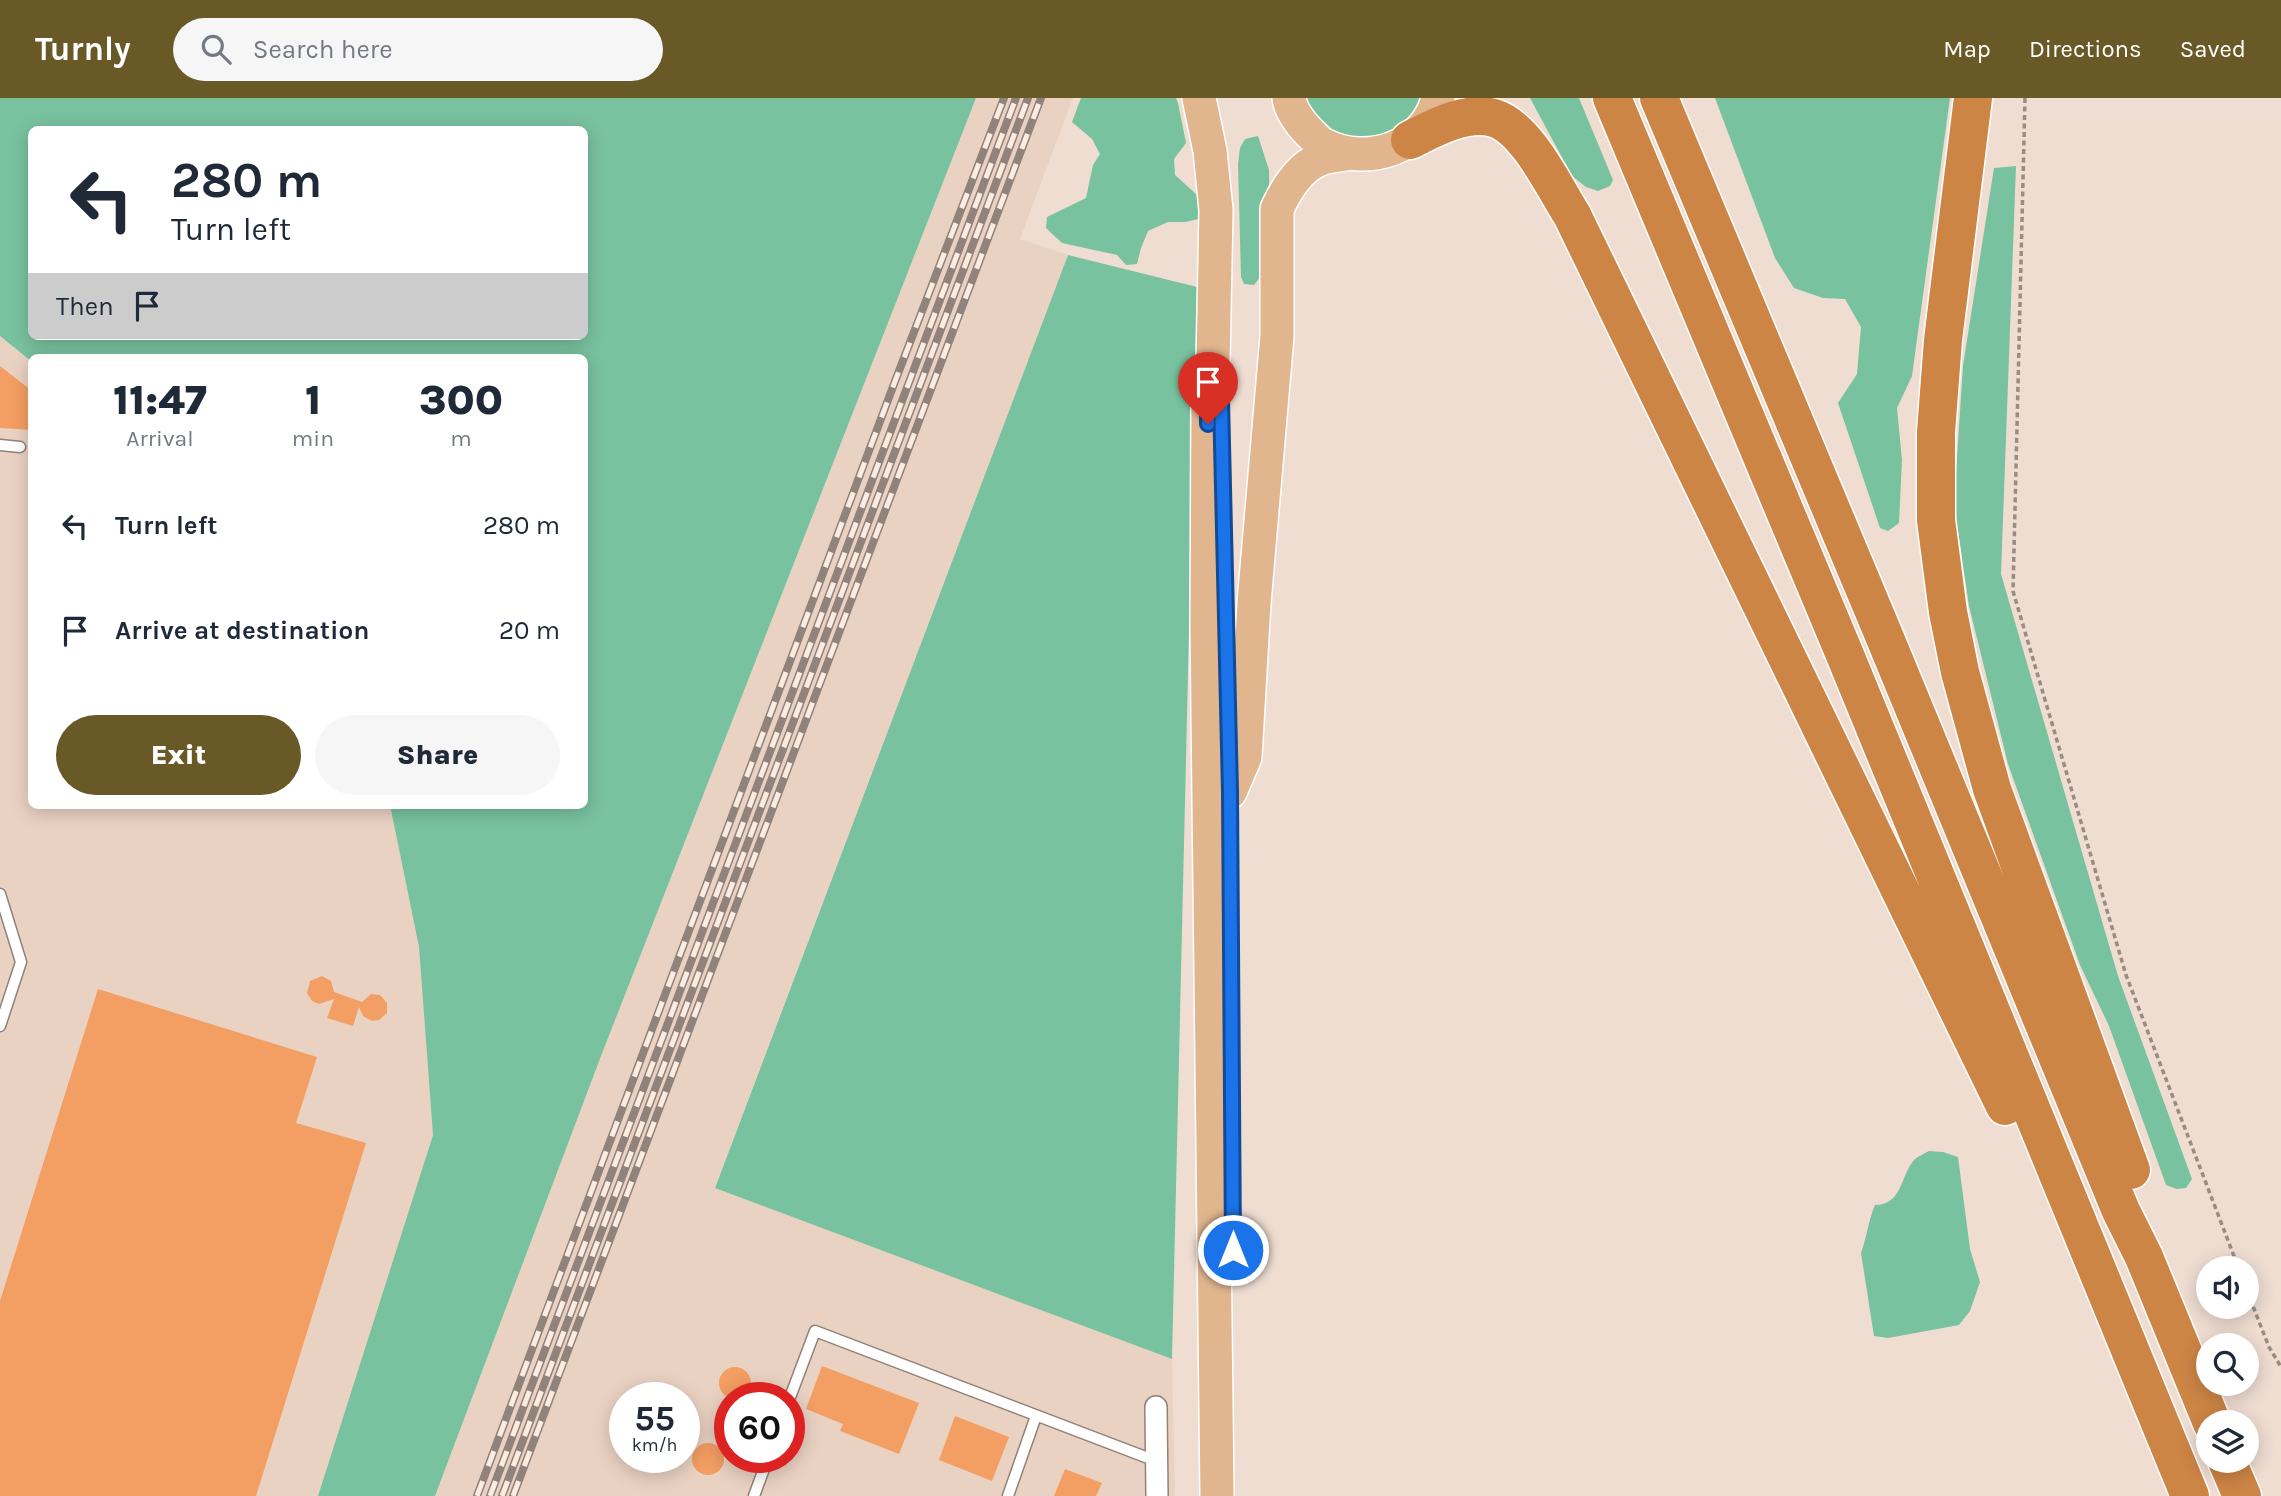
<!DOCTYPE html>
<style>
:root{--surface:#fff;--page:#f6f6f7;--text:#1f2937;--muted:#747a83;--accent:#685926}
body{margin:0;font-family:Karla,sans-serif;background:var(--page);color:var(--text);height:100vh;display:flex;flex-direction:column;font-size:26px;white-space:nowrap}
*{box-sizing:border-box;margin:0}
p{font-size:23px;color:var(--muted)}
.icon{flex:none;width:38px;height:38px;fill:none;stroke:currentColor;stroke-width:2;stroke-linecap:round;stroke-linejoin:round}
.map{position:relative;flex:1;overflow:hidden}
.drawer{position:absolute;left:28px;top:256px;width:560px;height:455px;display:flex;flex-direction:column;background:var(--surface);border-radius:10px;box-shadow:0 4px 18px #0003}
.drawer>*{flex:none}
.hud{position:absolute;left:28px;top:28px;width:560px;height:214px;border-radius:10px;box-shadow:0 4px 18px #0003;background:#fff;color:var(--text);overflow:hidden}
.controls{position:absolute;left:2196px;top:1158px;display:grid;gap:14px}
.controls a{display:grid;place-items:center;width:63px;height:63px;border-radius:50%;background:var(--surface);box-shadow:0 4px 18px #0003;font-size:35px}
.speed{position:absolute;left:609px;top:1284px;display:flex;gap:14px;font-size:35px;font-weight:700;text-align:center}
.speed>*{display:grid;place-content:center;width:91px;height:91px;border-radius:50%;background:var(--surface);box-shadow:0 4px 18px #0003;line-height:1}
.speed small{font-size:18px;font-weight:400}
.speed .limit{border:10px solid #d22;background:#fff;color:#111}
.pin{position:absolute;display:grid;place-items:center;width:60px;height:60px;color:#fff;margin:-72px -30px;border-radius:50% 50% 50% 0;rotate:-45deg;box-shadow:0 0 7px #0007}
.pin .icon{rotate:45deg}
.me{position:absolute;width:77px;margin:-38px;rotate:0deg;stroke-linejoin:round;filter:drop-shadow(0 0 5px #0008)}
.turn{display:flex;align-items:center;gap:24px;height:147px;padding:0 28px;font-size:32px}
.turn .icon{width:91px;height:91px;stroke-width:2.5}
.turn b{display:block;font-size:49px;line-height:60px}
.then{display:flex;align-items:center;height:66px;padding:0 28px;background:#0003;gap:14px;font-size:26px}
.eta{display:flex;justify-content:space-evenly;align-items:center;height:119px;text-align:center}
.eta b{font-size:42px;font-weight:800;line-height:49px}
.cta{display:flex;gap:14px;margin-top:auto;padding:14px 28px}
.cta a{flex:1;height:80px;border-radius:42px;background:var(--accent);color:#fff;font-size:28px;font-weight:800;line-height:80px;text-align:center}
.cta a+a{background:var(--page);color:var(--text)}
ul{padding:0;list-style:none}
li{display:flex;align-items:center;gap:21px;height:105px;padding:0 28px}
li div{flex:1}
li b{display:block;font-size:26px}
li em{font-style:normal}
header{display:flex;align-items:center;gap:42px;box-sizing:border-box;height:98px;padding:0 35px;background:var(--accent);color:#fff}
header strong{font-size:33px}
nav{display:flex;gap:38px;margin-inline-start:auto;font-size:24px}
.search{width:490px;height:63px;background:var(--page);display:flex;align-items:center;gap:18px;box-sizing:border-box;padding:0 24px;border-radius:38px;color:var(--muted);font-size:26px}
.map>svg:first-child{display:block}
</style>
<header>
<strong>Turnly</strong>
<div class="search"><svg class="icon" aria-label="search" viewBox="0 0 24 24"><circle cx="10" cy="10" r="6"/><path d="M15 15l6 6"/></svg>Search here</div>
<nav><a>Map</a><a>Directions</a><a>Saved</a></nav>
</header>
<div class="map">
<svg width="2281" height="1398" viewBox="0 0 2281 1398">
<rect width="100%" height="100%" fill="#efddd2"/>
<!-- built -->
<path fill="#ead2c2" fill-rule="evenodd" d="M976,0H1073L1020,141L1068,157L715,1089L1172,1261L1175,1398H435L601,958ZM625,1300H684V1360H625ZM730,1300H789V1360H730Z
M0,238L31,263L32,707H390L419,849L433,1037L318,1398H0Z"/>
<!-- green -->
<path fill="#79c29f" fill-rule="evenodd" d="M0,0H976L601,958L435,1398H318L433,1037L419,849L390,707H584V259H32L31,263L0,238ZM32,32H584V238H32Z
M1081,0H1176L1178,5L1186,45L1174,61L1175,77L1206,105L1203,120L1185,124H1168L1148,133L1141,150L1137,166L1126,167L1117,157L1062,145L1046,130L1047,119L1086,100L1093,67L1100,56L1092,41L1072,24Z
M1305,0H1420C1406,36 1361,53 1328,31C1317,23 1311,11 1305,0Z
M1530,0H1579L1613,82L1610,88L1598,93L1586,89L1572,78Z
M1715,0H1950L1912,278L1897,310L1902,362L1899,425L1888,433L1880,430L1838,305L1857,276L1861,229L1845,201L1823,200L1794,190L1775,160Z
M1258,38L1269,72L1270,149L1265,173L1254,187L1244,186L1241,179L1238,66L1240,50L1245,41Z
M2016,68L2001,476L2118,878L2192,1081L2186,1090L2177,1091L2166,1087L2109,928L2080,867L2008,666L1969,508L1954,405L1963,268L1994,70Z
M1068,157L1197,189L1172,1261L715,1090Z
M1929,1053L1943,1054L1958,1059L1970,1151L1980,1184L1970,1213L1959,1227L1888,1240L1874,1238L1861,1155C1867,1139 1868,1123 1875,1107C1902,1107 1900,1079 1914,1062C1918,1058 1924,1056 1929,1053Z"/>
<!-- building -->
<path fill="#f39e62" d="M0,268L32,293V332L0,330Z
M322,878L331,883L334,894L362,904L371,896L380,897L387,905V915L379,922L372,923L363,918L359,909L353,928L327,920L334,901L319,906L312,903L307,895L310,883Z
M98,891L317,959L296,1025L366,1045L256,1398H0V1203Z
M822,1268L919,1305L899,1356L840,1333L843,1326L806,1311Z
M719 1285a16 16 0 1 1 32 0a16 16 0 1 1-32 0Z
M955,1318L1009,1339L992,1383L939,1362Z
M692 1361a16 16 0 1 1 32 0a16 16 0 1 1-32 0Z
M1065,1371L1102,1385L1096,1398H1054Z"/>
<g fill="none" stroke-linecap="round" stroke-linejoin="round">
<defs>
<path id="lane" d="M0,347L20,349
M0,796L21,864L0,928
M789,1302L815,1233L1156,1363
M754,1398L768,1360
M1008,1398L1036,1318"/>
<path id="street" d="M1156,1309L1157,1398"/>
<path id="primary" d="M1199,0L1210,53L1216,112L1213,265L1208,300L1207,527L1217,1398
M1289,0C1290,11 1300,25 1308,33C1313,38 1318,44 1324,47C1367,69 1426,50 1438,0
M1230,694L1245,659L1254,505L1277,238V111C1286,91 1301,67 1323,60C1330,58 1339,57 1346,56"/>
<path id="highway" d="M1612,0L1845,557L2190,1398
M1659,0L1885,540L2121,1113L2144,1159L2212,1325
M1973,0L1943,242L1936,334V422L1948,514L1960,574L1992,691L2131,1072
M1410,42C1434,30 1466,12 1494,20C1527,30 1554,89 1572,117L2005,1008
M2227,1363L2242,1398"/>
</defs>
<!-- lane casing -->
<use href="#lane" stroke="#918177" stroke-width="13"/>
<!-- street casing -->
<use href="#street" stroke="#918177" stroke-width="24"/>
<!-- primary casing -->
<use href="#primary" stroke="#fff" stroke-width="36"/>
<!-- highway casing -->
<use href="#highway" stroke="#fff" stroke-width="41"/>
<!-- path -->
<path stroke="#998c85" stroke-width="3.5" stroke-dasharray="5 3.5" stroke-linecap="butt" d="M2025,0L2013,493L2126,877L2239,1171
M2247,1193L2269,1249L2281,1269"/>
<!-- lane -->
<use href="#lane" stroke="#fff" stroke-width="10"/>
<!-- street -->
<use href="#street" stroke="#fff" stroke-width="21"/>
<!-- primary -->
<use href="#primary" stroke="#e1b68f" stroke-width="33"/>
<!-- highway -->
<use href="#highway" stroke="#cd8545" stroke-width="38"/>
<defs>
<path id="rail" d="M477,1398L894,286L1004,0
M490,1398L1016,0
M502,1398L1028,0
M513,1398L1041,0"/>
</defs>
<!-- rail casing -->
<use href="#rail" stroke="#8f837c" stroke-width="8"/>
<!-- rail -->
<use href="#rail" stroke="#fcebdf" stroke-width="5" stroke-dasharray="16" stroke-linecap="butt"/>
</g>
<g fill="none" stroke-linecap="round" stroke-linejoin="round">
<defs>
<path id="route" d="M1208,326V300L1213,265L1221,302L1230,694L1233,1152"/>
</defs>
<!-- route casing -->
<use href="#route" stroke="#114b97" stroke-width="18"/>
<!-- route -->
<use href="#route" stroke="#1a73e8" stroke-width="12"/>
</g>
</svg>
<div class="controls">
<a><svg class="icon" aria-label="sound" viewBox="0 0 24 24"><path d="M4 9h4l5-4v14l-5-4H4zM17 9q2 3 0 6"/></svg></a>
<a><svg class="icon" aria-label="search" viewBox="0 0 24 24"><circle cx="10" cy="10" r="6"/><path d="M15 15l6 6"/></svg></a>
<a><svg class="icon" aria-label="layers" viewBox="0 0 24 24"><path d="M12 4l9 5-9 5-9-5zM3 14l9 5 9-5"/></svg></a>
</div>
<div class="speed"><div>55<small>km/h</small></div><div class="limit">60</div></div>
<div class="pin" style="left:1208px;top:326px;background:#d93025"><svg class="icon" aria-label="arrive" viewBox="0 0 24 24"><path d="M6 21V4h12l-3 4 3 4H6"/></svg></div>
<svg class="me" style="left:1233px;top:1152px" viewBox="-20 -20 40 40"><circle r="17" fill="#1a73e8" stroke="#fff" stroke-width="3"/><path d="M0-11L8 9 0 5-8 9z" fill="#fff"/></svg>
<div class="hud">
<div class="turn"><svg class="icon" aria-label="left" viewBox="0 0 24 24"><path d="M17 20v-9H6M10 6l-5 5 5 5"/></svg><div><b>280 m</b>Turn left</div></div>
<div class="then">Then<svg class="icon" aria-label="arrive" viewBox="0 0 24 24"><path d="M6 21V4h12l-3 4 3 4H6"/></svg></div>
</div>
<section class="drawer">
<div class="eta">
<div><b>11:47</b><p>Arrival</p></div>
<div><b>1</b><p>min</p></div>
<div><b>300</b><p>m</p></div>
</div>
<ul>
<li><svg class="icon" aria-label="left" viewBox="0 0 24 24"><path d="M17 20v-9H6M10 6l-5 5 5 5"/></svg><div><b>Turn left</b></div><em>280 m</em></li>
<li><svg class="icon" aria-label="arrive" viewBox="0 0 24 24"><path d="M6 21V4h12l-3 4 3 4H6"/></svg><div><b>Arrive at destination</b></div><em>20 m</em></li>
</ul>
<div class="cta"><a>Exit</a><a>Share</a></div>
</section>
</div>
